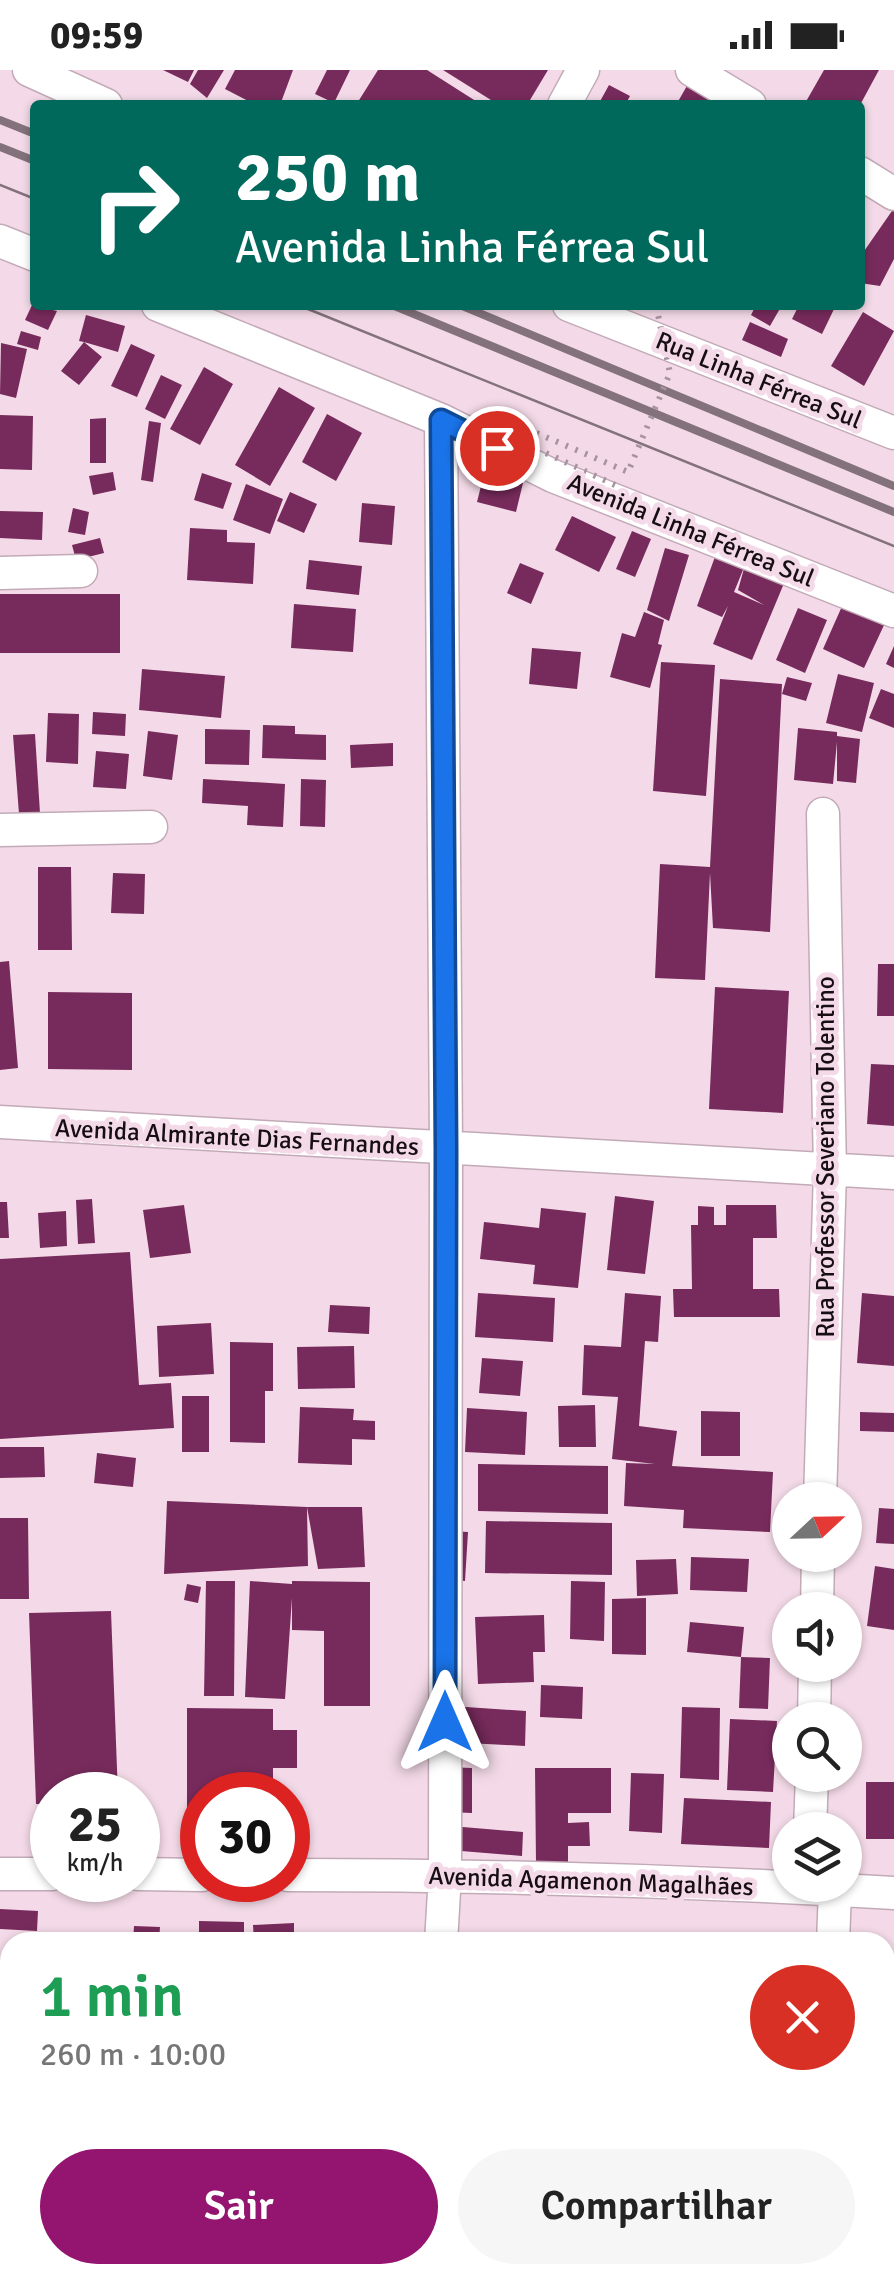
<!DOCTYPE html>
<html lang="pt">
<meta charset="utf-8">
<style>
:root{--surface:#fff;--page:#f6f6f6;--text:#222;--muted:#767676;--accent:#94156f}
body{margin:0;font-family:Signika,sans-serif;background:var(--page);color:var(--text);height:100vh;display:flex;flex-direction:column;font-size:38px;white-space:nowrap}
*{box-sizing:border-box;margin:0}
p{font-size:32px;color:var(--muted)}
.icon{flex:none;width:55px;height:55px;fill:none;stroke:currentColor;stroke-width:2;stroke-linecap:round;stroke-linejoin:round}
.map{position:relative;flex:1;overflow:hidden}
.sheet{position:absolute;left:0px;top:1862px;width:895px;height:352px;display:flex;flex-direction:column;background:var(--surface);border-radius:30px 30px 0 0;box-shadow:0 2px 8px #0004}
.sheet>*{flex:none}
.top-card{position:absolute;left:30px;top:30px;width:835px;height:210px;border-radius:10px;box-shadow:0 2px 8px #0004;background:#00695c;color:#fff;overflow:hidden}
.needle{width:65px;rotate:68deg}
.buttons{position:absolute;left:772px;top:1412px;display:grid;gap:20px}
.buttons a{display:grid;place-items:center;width:90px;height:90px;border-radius:50%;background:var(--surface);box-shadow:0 2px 8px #0004;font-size:50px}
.speed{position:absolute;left:30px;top:1702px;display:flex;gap:20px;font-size:50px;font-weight:700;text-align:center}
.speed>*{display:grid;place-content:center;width:130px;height:130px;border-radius:50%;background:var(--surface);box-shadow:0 2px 8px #0004;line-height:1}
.speed small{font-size:25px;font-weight:400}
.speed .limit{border:15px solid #d22;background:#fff;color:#111}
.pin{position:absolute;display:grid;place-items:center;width:85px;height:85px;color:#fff;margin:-42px;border:5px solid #fff;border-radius:50%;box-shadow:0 2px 10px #0007}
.me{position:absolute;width:110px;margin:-55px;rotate:0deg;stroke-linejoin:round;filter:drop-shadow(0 0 8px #0008)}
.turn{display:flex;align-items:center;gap:35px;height:210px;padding:0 40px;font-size:45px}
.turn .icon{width:130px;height:130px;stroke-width:2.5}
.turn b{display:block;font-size:70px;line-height:85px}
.round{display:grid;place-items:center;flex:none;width:105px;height:105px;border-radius:52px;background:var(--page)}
.summary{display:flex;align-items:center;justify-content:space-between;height:170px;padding:0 40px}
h1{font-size:60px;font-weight:600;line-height:75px;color:#1e9e55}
.primary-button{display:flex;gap:20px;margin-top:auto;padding:20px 40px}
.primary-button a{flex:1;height:115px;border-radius:60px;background:var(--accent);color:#fff;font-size:40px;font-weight:600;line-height:115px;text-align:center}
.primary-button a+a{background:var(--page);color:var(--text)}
.status{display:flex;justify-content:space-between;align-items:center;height:70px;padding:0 50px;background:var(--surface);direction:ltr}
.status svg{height:28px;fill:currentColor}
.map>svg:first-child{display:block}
</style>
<div class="status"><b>09:59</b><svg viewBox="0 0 49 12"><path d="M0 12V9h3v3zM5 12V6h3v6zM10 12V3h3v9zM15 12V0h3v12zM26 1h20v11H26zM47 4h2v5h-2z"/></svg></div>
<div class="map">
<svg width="894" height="2213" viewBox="0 0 894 2213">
<rect width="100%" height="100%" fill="#f4dae8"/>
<!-- building -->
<path fill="#772b5c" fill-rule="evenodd" d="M163,0H194L188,12Z
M198,0H224L207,28L190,14Z
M235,0H293L280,35H256L225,19Z
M327,0H350L334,33L315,24Z
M378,0H427L482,35H356Z
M443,0H548L527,35H499Z
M824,0H879L860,35H804Z
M688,14L726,35H676Z
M609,15L630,26L625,35H598Z
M894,138V189L880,216L860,213V187Z
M32,235L57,241L48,260L25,250Z
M756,235H782L770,256L751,245Z
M799,235L835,237L822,264L792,249Z
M863,242L894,261L864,316L831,296Z
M86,245L125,256L118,282L84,272L102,287L79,315L61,301L84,272L79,271Z
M750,252L788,269L781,287L742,270Z
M21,261L41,267L38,280L17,274Z
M1,273L27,279L16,328L0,324Z
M131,274L155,285L137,327L111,316Z
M204,297L233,314L200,375L170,359Z
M161,305L182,315L165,349L145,339Z
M279,317L315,338L270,416L235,395Z
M327,344L362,363L336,411L302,392Z
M0,345L33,346L32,400L0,399Z
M106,348V393H90V349Z
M149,351L161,353L153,412L141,410Z
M113,402L116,420L93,425L89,406Z
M202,403L232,413L223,439L194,430Z
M484,404L523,413L516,442L477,432Z
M246,414L283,429L270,464L233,450Z
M290,422L317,434L304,463L277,451Z
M362,433L395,436L392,475L359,472Z
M73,438L89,442L85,465L68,462Z
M0,441L43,442L42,470L0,468Z
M572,446L616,467L599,502L555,480Z
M190,458L227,460V472L255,473L253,514L187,510Z
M632,461L651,469L635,507L616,499Z
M100,468L104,483L76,490L72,475Z
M665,478L689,485L669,551L647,540Z
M716,484L785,511L752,590L713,574L728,536L722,547L697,536ZM745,495L738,520L764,535L734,522Z
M309,490L362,496L359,525L306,519Z
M520,493L544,503L531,534L507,523Z
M0,524H120V583H0Z
M294,534L356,539L353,582L291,578Z
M843,534L885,553L864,598L823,579Z
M798,538L827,550L805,603L776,590Z
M644,542L664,550L658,574L662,575L650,618L610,607L622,563L635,567Z
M894,576V598L886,594Z
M532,578L581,582L577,619L529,614Z
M661,592L715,595L706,726L653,721Z
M142,599L225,606L221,648L139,640Z
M838,604L874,613L862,662L826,653Z
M787,607L812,613L806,631L782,624Z
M720,609L782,614L770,862L713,858L710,803L705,910L655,908L660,794L710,797Z
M881,619L894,624V658L869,648Z
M93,642L126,644L125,666L92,664Z
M48,643L79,644L78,694L46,692Z
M263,655L295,656V664L326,665V690L262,688Z
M798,658L837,662V666L860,669L856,713L837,711V672L833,714L794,710Z
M205,659L250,660L249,695L205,694Z
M148,661L178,665L172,710L143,706Z
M35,664L40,743L19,744L13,665Z
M393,673V696L351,698L350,675Z
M96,681L129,684L126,719L93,717Z
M203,709L285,714L283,757L247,755L248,736L202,733Z
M301,709L326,710L325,757L300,756Z
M38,797H71L72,880H38Z
M113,803L145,804L144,844L111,843Z
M9,891L18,998L0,1000V892Z
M878,894H894V946H877Z
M715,917L789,921L783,1043L709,1039Z
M48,922L132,923V1000L48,999Z
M871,994L894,995V1056L867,1054Z
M615,1126L654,1131L645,1204L607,1200Z
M92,1129L95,1173L78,1174L76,1130Z
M0,1132H7L9,1168H0Z
M184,1135L191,1183L150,1188L143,1140Z
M726,1135H776L777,1168H753V1219H779L780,1247H674L673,1219H692L691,1155H698V1136L714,1137V1155H726Z
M541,1138L586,1143L578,1218L533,1214L535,1195L480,1189L484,1152L539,1158Z
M66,1141L67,1176L40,1178L38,1143Z
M130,1182L139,1315L171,1313L174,1358L0,1369V1189Z
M478,1223L555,1228L553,1272L475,1267Z
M625,1223L661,1226L658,1272L645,1271L639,1356L677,1361L672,1396L773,1402L770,1462L683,1458L684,1440L624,1436L626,1393L655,1394L612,1389L618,1327L582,1325L584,1275L621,1277Z
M862,1223L894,1226V1296L857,1293Z
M330,1235L370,1237L369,1264L328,1262Z
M211,1253L214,1304L159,1307L157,1256Z
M230,1272L273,1273V1321H265V1373L230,1372Z
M354,1276L355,1318L298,1319L297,1277Z
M482,1288L523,1291L520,1326L479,1323Z
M182,1326H209V1382H182Z
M595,1335L596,1377H559L558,1336Z
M300,1337L354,1339L353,1350L375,1351V1370L352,1369V1395L298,1393Z
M467,1338L527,1342L525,1385L465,1382Z
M701,1341L740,1342V1386H701Z
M860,1342L894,1343V1362L860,1361Z
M0,1377H44L45,1407L0,1408Z
M97,1383L136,1388L133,1417L94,1413Z
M478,1394L608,1396V1444L478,1441Z
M167,1431L307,1437L308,1496L164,1504Z
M307,1437H362L365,1497L318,1499Z
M879,1438L894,1439V1474L876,1473Z
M0,1448H28L29,1529H0Z
M486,1451L612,1453V1505L485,1503Z
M452,1461L468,1462L465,1511L449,1510Z
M691,1487L749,1489L747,1522L690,1520Z
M676,1489L678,1524L637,1526L636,1490Z
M875,1496L894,1499V1560L867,1556Z
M206,1511H235L234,1626H204Z
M250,1511L292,1514V1511L370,1512V1636H324V1561L292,1560V1528L285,1629L245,1627Z
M571,1511L605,1512L604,1571L570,1569Z
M187,1514L201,1517L198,1533L184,1530Z
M646,1528V1585L612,1584V1529Z
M111,1541L118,1725H52V1734H36L29,1543Z
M544,1545L545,1582H533L534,1612L478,1614L475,1547Z
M690,1552L744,1557L741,1587L687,1582Z
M741,1587L770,1588L768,1639L739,1638Z
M541,1615L583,1617L582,1649L540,1647Z
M451,1636L526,1641L525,1676L449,1672Z
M682,1637L720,1638L719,1710L680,1708Z
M187,1638L273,1639V1660H297V1698H273V1725H202V1738H187Z
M730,1649L777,1651L773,1722L727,1720Z
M449,1697L472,1698V1743L448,1742Z
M535,1698H611V1743H568V1753L589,1752L590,1776H568V1793H536Z
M631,1703L664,1704L662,1763L629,1761Z
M866,1712H894V1769H866Z
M684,1728L771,1732L769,1778L681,1774Z
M451,1756L523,1762L522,1786L449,1780Z
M0,1839L38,1841L37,1861L0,1859Z
M199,1851L244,1852V1872H199Z
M294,1853V1872H254L253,1855Z
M134,1856L160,1857L159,1872H133Z
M49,1867H114V1872H49Z
M885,1905H894V1956H885Z
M10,1929V1950H0V1930Z
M10,1958V2004H0V1959Z
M885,1971H894V2018H885Z
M885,2031H893L892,2089H885Z
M885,2104H894V2162H885Z
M0,2161H10V2203H1Z
M688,2205H746V2213H688Z"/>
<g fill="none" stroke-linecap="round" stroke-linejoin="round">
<defs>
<path id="minor" d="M29,0L106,35
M692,0L750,35
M564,35L583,0
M860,103L894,124
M0,171L35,185
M158,235L441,350L553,406L894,541
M569,235L894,363
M0,503L81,501
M0,760L151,757
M0,1052L894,1103
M820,1430L830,1101L823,744
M817,1540L818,1485
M814,1650L815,1595
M810,1760L812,1705
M0,1804H52
M138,1804L202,1805
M288,1805C490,1805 692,1811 894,1823
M441,1872L445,1805L446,1079L441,350
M833,1872L835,1820
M422,2213V2205
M824,2213V2205"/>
</defs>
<!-- minor casing -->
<use href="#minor" stroke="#c2aab7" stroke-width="35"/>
<!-- minor -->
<use href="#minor" stroke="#fff" stroke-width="32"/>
<!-- tram -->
<path stroke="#83727b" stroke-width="2.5" d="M0,115L35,129
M298,235L894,476"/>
<!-- rail -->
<path stroke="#83727b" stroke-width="8" d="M0,50L35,64
M0,77L35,91
M392,235L894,442
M460,235L894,416"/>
<!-- path-bridge -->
<path stroke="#a7939e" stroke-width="6" stroke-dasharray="2.5 8" stroke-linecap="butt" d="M615,415L496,360L506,350L628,402L670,303L656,235"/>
</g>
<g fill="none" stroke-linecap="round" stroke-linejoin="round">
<defs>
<path id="route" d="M445,1652L446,1080L441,350L497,378"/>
</defs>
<!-- route casing -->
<use href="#route" stroke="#114b97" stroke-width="25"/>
<!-- route -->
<use href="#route" stroke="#1a73e8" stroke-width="18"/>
</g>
<g text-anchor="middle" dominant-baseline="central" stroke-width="10" stroke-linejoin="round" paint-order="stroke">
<!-- street labels -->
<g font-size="25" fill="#160e13" stroke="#f4dae8">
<text transform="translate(759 310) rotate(22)">Rua Linha Férrea Sul</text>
<text transform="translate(691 460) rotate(22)">Avenida Linha Férrea Sul</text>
<text transform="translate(237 1067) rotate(3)">Avenida Almirante Dias Fernandes</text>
<text transform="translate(825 1087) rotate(-90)">Rua Professor Severiano Tolentino</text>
<text transform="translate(591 1811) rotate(2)">Avenida Agamenon Magalhães</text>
</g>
</g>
</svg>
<div class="buttons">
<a><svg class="needle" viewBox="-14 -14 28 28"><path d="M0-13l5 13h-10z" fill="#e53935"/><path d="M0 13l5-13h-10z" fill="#767676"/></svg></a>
<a><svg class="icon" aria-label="sound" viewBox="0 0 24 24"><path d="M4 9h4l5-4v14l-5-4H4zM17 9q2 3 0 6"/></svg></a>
<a><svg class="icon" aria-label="search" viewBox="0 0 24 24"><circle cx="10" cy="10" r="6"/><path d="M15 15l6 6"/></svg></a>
<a><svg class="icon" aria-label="layers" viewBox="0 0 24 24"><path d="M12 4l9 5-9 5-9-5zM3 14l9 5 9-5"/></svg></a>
</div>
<div class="speed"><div>25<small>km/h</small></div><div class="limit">30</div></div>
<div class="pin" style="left:497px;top:378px;background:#d93025"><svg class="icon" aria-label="arrive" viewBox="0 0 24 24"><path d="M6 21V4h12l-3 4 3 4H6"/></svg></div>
<svg class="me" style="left:445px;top:1652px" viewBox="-20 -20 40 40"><path d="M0-17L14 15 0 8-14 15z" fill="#1a73e8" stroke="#fff" stroke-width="4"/></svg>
<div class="top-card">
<div class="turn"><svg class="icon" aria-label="right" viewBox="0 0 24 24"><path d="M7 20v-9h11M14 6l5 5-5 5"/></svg><div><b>250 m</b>Avenida Linha Férrea Sul</div></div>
</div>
<section class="sheet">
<div class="summary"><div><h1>1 min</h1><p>260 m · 10:00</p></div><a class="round" style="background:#d93025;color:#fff"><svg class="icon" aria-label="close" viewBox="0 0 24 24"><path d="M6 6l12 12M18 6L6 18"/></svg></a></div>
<div class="primary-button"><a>Sair</a><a>Compartilhar</a></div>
</section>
</div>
